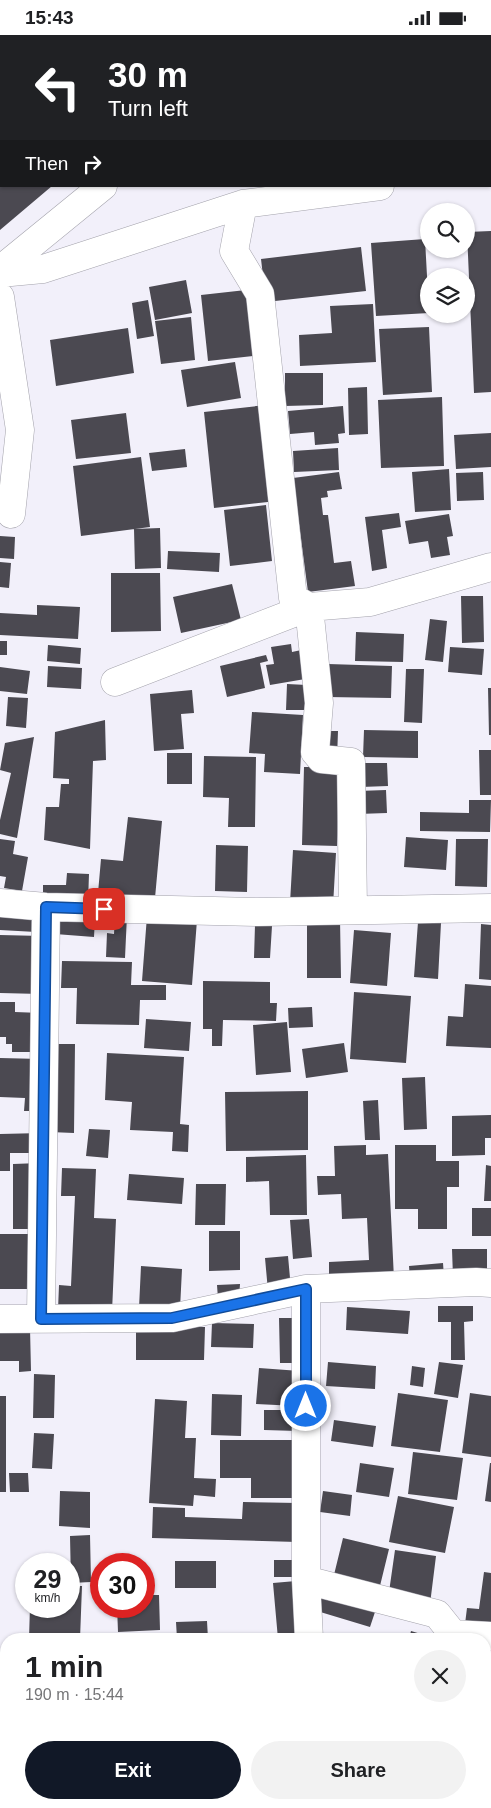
<!DOCTYPE html>
<meta charset="utf-8">
<style>
:root{--surface:#fff;--page:#f2f2f2;--text:#202124;--muted:#757577;--accent:#111827}
body{margin:0;font-family:Helvetica,sans-serif;background:var(--page);color:var(--text);height:100vh;display:flex;flex-direction:column;font-size:19px;white-space:nowrap}
*{box-sizing:border-box;margin:0}
p{font-size:16px;color:var(--muted)}
.icon{flex:none;width:28px;height:28px;fill:none;stroke:currentColor;stroke-width:2;stroke-linecap:round;stroke-linejoin:round}
.map{position:relative;flex:1;overflow:hidden}
.panel{position:absolute;left:0px;top:1598px;width:491px;height:176px;display:flex;flex-direction:column;background:var(--surface);border-radius:20px 20px 0 0;box-shadow:0 1px 4px #0004}
.panel>*{flex:none}
.top-card{position:absolute;left:0px;top:0px;width:491px;height:152px;box-shadow:0 1px 4px #0004;background:#202124;color:#fff;overflow:hidden}
.controls{position:absolute;left:420px;top:168px;display:grid;gap:10px}
.controls a{display:grid;place-items:center;width:55px;height:55px;border-radius:50%;background:var(--surface);box-shadow:0 1px 4px #0004;font-size:25px}
.speed{position:absolute;left:15px;top:1518px;display:flex;gap:10px;font-size:25px;font-weight:700;text-align:center}
.speed>*{display:grid;place-content:center;width:65px;height:65px;border-radius:50%;background:var(--surface);box-shadow:0 1px 4px #0004;line-height:1}
.speed small{font-size:12px;font-weight:400}
.speed .limit{border:8px solid #d22;background:#fff;color:#111}
.pin{position:absolute;display:grid;place-items:center;width:42px;height:42px;color:#fff;margin:-21px;border-radius:10px;box-shadow:0 2px 8px #0006}
.me{position:absolute;width:55px;margin:-28px;rotate:0deg;stroke-linejoin:round;filter:drop-shadow(0 0 4px #0008)}
.turn{display:flex;align-items:center;gap:18px;height:105px;padding:0 25px;font-size:22px}
.turn .icon{width:65px;height:65px;stroke-width:2.5}
.turn b{display:block;font-size:35px;line-height:42px}
.then{display:flex;align-items:center;height:48px;padding:0 25px;background:#0003;gap:10px;font-size:19px}
.round{display:grid;place-items:center;flex:none;width:52px;height:52px;border-radius:26px;background:var(--page)}
.summary{display:flex;align-items:center;justify-content:space-between;height:85px;padding:0 25px}
h1{font-size:30px;font-weight:700;line-height:38px}
.button{display:flex;gap:10px;margin-top:auto;padding:10px 25px}
.button a{flex:1;height:58px;border-radius:30px;background:var(--accent);color:#fff;font-size:20px;font-weight:700;line-height:58px;text-align:center}
.button a+a{background:var(--page);color:var(--text)}
.status{display:flex;justify-content:space-between;align-items:center;height:35px;padding:0 25px;background:var(--surface);direction:ltr}
.status svg{height:14px;fill:currentColor}
.map>svg:first-child{display:block}
</style>
<div class="status"><b>15:43</b><svg viewBox="0 0 49 12"><path d="M0 12V9h3v3zM5 12V6h3v6zM10 12V3h3v9zM15 12V0h3v12zM26 1h20v11H26zM47 4h2v5h-2z"/></svg></div>
<div class="map">
<svg width="491" height="1773" viewBox="0 0 491 1773">
<rect width="100%" height="100%" fill="#f2f0fa"/>
<!-- building -->
<path fill="#4b4951" d="M0,151H52L0,195Z
M491,196V357L474,358L467,197Z
M425,204L429,278L376,281L371,208Z
M361,212L366,256L266,267L261,224Z
M186,245L192,278L155,285L149,252Z
M246,255L253,321L208,326L201,260Z
M148,265L154,301L137,304L132,268Z
M373,269L376,327L300,331L299,300L332,298L330,271Z
M191,282L195,325L161,329L155,286Z
M429,292L432,357L383,360L379,294Z
M128,293L134,338L56,351L50,305Z
M235,327L241,363L187,372L181,335Z
M285,338H323V370L285,371Z
M367,352L368,399L349,400L348,353Z
M442,362L444,431L381,433L378,365Z
M266,370L277,466L214,473L204,377Z
M343,371L345,398L338,399L339,408L315,410L314,397L290,399L288,376Z
M126,378L131,418L76,424L71,385Z
M491,398V432L456,434L454,400Z
M338,413L339,435L294,437L293,416Z
M185,414L187,432L152,436L149,418Z
M141,422L150,492L81,501L73,431Z
M449,434L451,475L415,477L412,437Z
M339,437L342,454L327,456L328,462L321,463L323,480H328L334,528L351,526L355,551L308,557L293,443Z
M483,437L484,465L457,466L456,438Z
M266,470L272,526L230,531L224,475Z
M399,478L401,492L382,495L387,533L372,536L365,482Z
M449,479L453,501L447,502L450,520L431,523L428,506L409,509L405,486Z
M160,493L161,533L135,534L134,494Z
M0,501L15,502L14,524L0,523Z
M168,516L220,518L219,537L167,534Z
M0,527L11,528L9,553L0,552Z
M111,538H160L161,596L111,597Z
M232,549L241,585L181,598L173,562Z
M461,561H483L484,607L462,608Z
M37,570L80,572L78,604L0,600V578L37,580Z
M430,584L447,586L443,627L425,625Z
M356,597L404,599L403,627L355,626Z
M0,606H7V620H0Z
M291,609L292,617L306,614L311,643L270,650L266,630L274,629L271,612Z
M48,610L81,613L80,629L47,626Z
M450,612L484,614L482,640L448,637Z
M266,620L268,626L260,628L265,653L227,662L220,631Z
M328,629L392,631L391,663L327,662Z
M48,631L82,633L81,654L47,652Z
M0,632L30,636L27,659L0,656Z
M406,634H424L422,688L404,687Z
M287,649L307,650V675H286Z
M488,653H491V700H489Z
M192,655L194,678L181,679L184,714L154,716L150,659Z
M8,662L28,663L26,693L6,691Z
M252,677L303,680L300,739L264,737L265,719L249,718Z
M105,685L106,725L93,726L90,814L44,805L46,772H59L61,749H69V744L53,743L55,697Z
M364,695L418,696V723L363,722Z
M326,696H338L337,724L326,723Z
M34,702L17,803L0,799V785L11,738L0,735L5,708Z
M479,715H491V760H480Z
M167,718H192V749H167Z
M204,721L256,722L255,792H228L229,763L203,762Z
M360,728H387L388,751L361,752Z
M304,732H339L337,811L302,810Z
M386,755L387,778L358,779V756Z
M469,765H491L490,797L420,796V777L469,778Z
M128,782L162,786L155,863L98,858L101,824L123,826Z
M406,802L448,805L446,835L404,832Z
M0,804L15,806L13,819L28,822L22,856L4,853L6,842L0,841Z
M456,804H488L487,852L455,851Z
M216,810L248,811L247,857L215,856Z
M293,815L336,818L333,871L290,868Z
M67,838L89,839L88,867L43,866V850H66Z
M0,875L38,877L36,897L0,895Z
M56,880L95,883L94,902L55,899Z
M115,880H127L125,923L106,922L107,898L114,899Z
M147,881L197,885L192,950L142,946Z
M307,884H340L341,943H307Z
M418,887L441,888L438,944L414,942Z
M481,889L491,890V945L479,944Z
M255,890L272,891L270,923H254Z
M354,895L391,898L387,951L350,948Z
M0,900L42,901L41,959L0,958Z
M62,926L132,927L131,950H166V965H140L139,990L76,989L77,953H61Z
M203,946L270,947V968H277L276,986L223,985L222,1011H212V994H203Z
M465,949L491,951V1013L446,1011L448,981L463,982Z
M354,957L411,961L406,1028L350,1024Z
M0,967H15V977L41,978L40,1017H12V1009H6V1002H0Z
M312,972L313,992L289,993L288,973Z
M146,984L191,987L189,1016L144,1013Z
M287,987L291,1037L256,1040L253,990Z
M344,1008L348,1037L306,1043L302,1014Z
M50,1009H75L74,1098L50,1097Z
M107,1018L184,1022L180,1089L189,1090L188,1117L172,1116L173,1097L130,1095L132,1067L105,1065Z
M0,1023L41,1024L38,1076H24L25,1063L0,1062Z
M425,1042L427,1094L404,1095L402,1043Z
M308,1056V1115L226,1116L225,1057Z
M378,1065L380,1105H365L363,1066Z
M491,1080V1103H485V1120L452,1121V1081Z
M89,1094L110,1095L108,1123L86,1121Z
M42,1098V1118H10V1136H0V1099Z
M366,1110V1120L388,1119L394,1244L329,1246V1227L369,1225L367,1183L342,1184L341,1159L318,1160L317,1141H335L334,1111Z
M395,1110H436V1126H459V1152H447V1194H418V1174H395Z
M306,1120L307,1180H270L269,1146L246,1147V1122Z
M40,1128L39,1194H13V1129Z
M486,1130L491,1131V1166H484Z
M62,1133L96,1134L94,1183L116,1184L112,1277L58,1275L59,1250L71,1251L75,1161H61Z
M129,1139L184,1143L182,1169L127,1165Z
M196,1149H226L225,1190H195Z
M472,1173H491V1201H472Z
M309,1184L312,1222L293,1224L290,1185Z
M209,1196H240V1235L209,1236Z
M0,1199H31L30,1254H0Z
M452,1214H487V1242H453Z
M288,1221L291,1254L268,1256L265,1223Z
M443,1228L444,1242L410,1245L409,1231Z
M141,1231L182,1234L180,1274L139,1273Z
M240,1249L239,1264H218L217,1250Z
M438,1271H473V1286L464,1287L465,1325H451V1287H438Z
M347,1272L410,1276L408,1299L346,1295Z
M279,1283H302V1328H280Z
M212,1288L254,1289L253,1313L211,1312Z
M136,1291L205,1292L204,1325H136Z
M0,1293H30L31,1336L19,1337V1326H0Z
M328,1327L376,1331L375,1354L326,1351Z
M439,1327L463,1330L458,1363L434,1359Z
M412,1331L425,1333L423,1352L410,1350Z
M259,1333L300,1336L297,1371L256,1369Z
M34,1339L55,1340L54,1383H33Z
M398,1358L448,1365L440,1417L391,1411Z
M470,1358L491,1361V1422L462,1418Z
M212,1359L242,1360L241,1401L211,1400Z
M0,1361H6V1457H0Z
M155,1364L187,1366L185,1403H196L194,1443L216,1444L215,1462L194,1460L193,1471L149,1468Z
M264,1375H299L298,1396L264,1395Z
M334,1385L376,1391L373,1412L331,1406Z
M34,1398L54,1399L52,1434L32,1433Z
M220,1405H300V1463H251V1443H220Z
M413,1417L463,1423L457,1465L408,1459Z
M360,1428L394,1433L389,1462L356,1457Z
M490,1428H491V1467L485,1466Z
M9,1438H28L29,1457H10Z
M60,1456L90,1457V1493L59,1491Z
M323,1456L352,1460L350,1481L320,1477Z
M398,1461L454,1472L445,1518L389,1507Z
M243,1467L298,1468L297,1507L152,1503L153,1472L185,1473V1482L242,1484Z
M90,1500L91,1547L71,1548L70,1501Z
M343,1503L389,1514L378,1559L332,1548Z
M395,1515L436,1521L430,1569L388,1564Z
M274,1525H293V1542H274Z
M175,1526H216V1553H175Z
M484,1537L491,1538V1592L465,1589L467,1573L479,1574Z
M296,1546L300,1604H278L273,1548Z
M69,1551H82L80,1604H29L30,1571H69Z
M314,1551L377,1571L370,1592L307,1573Z
M144,1560H159L160,1595L118,1597L117,1571H144Z
M207,1586L208,1604H177L176,1587Z
M411,1596L434,1603V1604H409Z
M0,1705L6,1711V1751L0,1745Z
M30,1768H63L59,1773H37Z
M147,1768H154L175,1773H143Z"/>
<g fill="none" stroke-linecap="round" stroke-linejoin="round">
<defs>
<path id="minor" d="M273,1L275,0
M490,137H491
M243,169L234,216L260,259L293,563L309,572L370,567L491,532
M0,235L103,151
M0,238L43,234L243,169L380,151
M0,262L20,395L11,479
M115,647L309,572L319,668L315,717L321,724L351,727L353,874
M0,868L46,872L258,877L491,873
M306,1254V1545L309,1604
M41,1283L46,872
M0,1284L172,1283L306,1254L476,1247L491,1248
M306,1545L437,1579L453,1599L491,1601
M357,1768L390,1773
M106,1773L114,1768"/>
</defs>
<!-- minor casing -->
<use href="#minor" stroke="#a3a2ab" stroke-width="29"/>
<!-- minor -->
<use href="#minor" stroke="#fff" stroke-width="28"/>
</g>
<g fill="none" stroke-linecap="round" stroke-linejoin="round">
<defs>
<path id="route" d="M104,874L46,872L41,1284L172,1283L306,1254V1371"/>
</defs>
<!-- route casing -->
<use href="#route" stroke="#114b97" stroke-width="12"/>
<!-- route -->
<use href="#route" stroke="#1a73e8" stroke-width="9"/>
</g>
</svg>
<div class="controls">
<a><svg class="icon" aria-label="search" viewBox="0 0 24 24"><circle cx="10" cy="10" r="6"/><path d="M15 15l6 6"/></svg></a>
<a><svg class="icon" aria-label="layers" viewBox="0 0 24 24"><path d="M12 4l9 5-9 5-9-5zM3 14l9 5 9-5"/></svg></a>
</div>
<div class="speed"><div>29<small>km/h</small></div><div class="limit">30</div></div>
<div class="pin" style="left:104px;top:874px;background:#d93025"><svg class="icon" aria-label="arrive" viewBox="0 0 24 24"><path d="M6 21V4h12l-3 4 3 4H6"/></svg></div>
<svg class="me" style="left:306px;top:1371px" viewBox="-20 -20 40 40"><circle r="17" fill="#1a73e8" stroke="#fff" stroke-width="3"/><path d="M0-11L8 9 0 5-8 9z" fill="#fff"/></svg>
<div class="top-card">
<div class="turn"><svg class="icon" aria-label="left" viewBox="0 0 24 24"><path d="M17 20v-9H6M10 6l-5 5 5 5"/></svg><div><b>30 m</b>Turn left</div></div>
<div class="then">Then<svg class="icon" aria-label="right" viewBox="0 0 24 24"><path d="M7 20v-9h11M14 6l5 5-5 5"/></svg></div>
</div>
<section class="panel">
<div class="summary"><div><h1>1 min</h1><p>190 m · 15:44</p></div><a class="round"><svg class="icon" aria-label="close" viewBox="0 0 24 24"><path d="M6 6l12 12M18 6L6 18"/></svg></a></div>
<div class="button"><a>Exit</a><a>Share</a></div>
</section>
</div>
